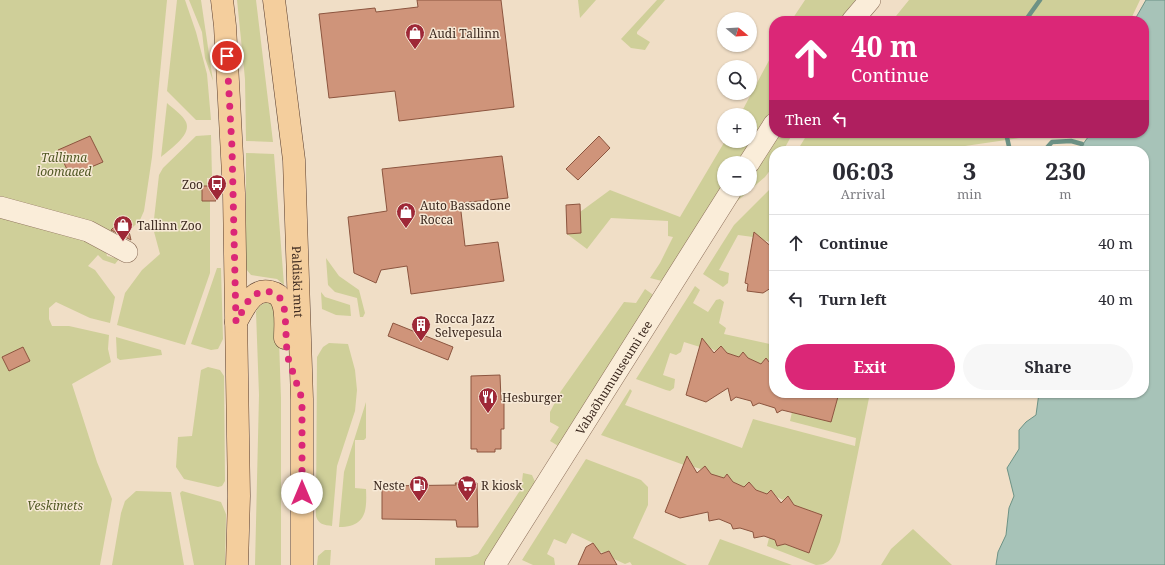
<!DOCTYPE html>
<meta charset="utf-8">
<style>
:root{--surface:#fff;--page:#f7f7f7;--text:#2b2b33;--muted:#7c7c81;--line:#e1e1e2;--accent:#db2777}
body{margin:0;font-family:"Noto Serif",serif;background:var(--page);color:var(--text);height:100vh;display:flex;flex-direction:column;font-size:15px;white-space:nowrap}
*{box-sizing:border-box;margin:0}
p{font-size:13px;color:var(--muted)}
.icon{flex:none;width:22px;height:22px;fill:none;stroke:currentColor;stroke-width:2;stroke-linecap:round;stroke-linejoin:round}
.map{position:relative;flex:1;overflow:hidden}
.panel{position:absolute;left:769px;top:146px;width:380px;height:252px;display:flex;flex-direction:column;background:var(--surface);border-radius:16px;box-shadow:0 1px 3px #0004}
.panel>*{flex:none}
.guide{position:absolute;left:769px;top:16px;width:380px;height:122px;border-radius:16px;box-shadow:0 1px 3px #0004;background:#db2777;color:#fff;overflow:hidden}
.needle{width:26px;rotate:108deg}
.tools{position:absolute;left:717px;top:12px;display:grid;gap:8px}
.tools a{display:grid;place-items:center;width:40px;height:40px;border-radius:50%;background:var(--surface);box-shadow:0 1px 3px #0004;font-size:20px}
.pin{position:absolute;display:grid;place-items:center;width:34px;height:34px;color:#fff;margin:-17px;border:2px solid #fff;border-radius:50%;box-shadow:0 1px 4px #0007}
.me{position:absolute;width:44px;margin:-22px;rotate:0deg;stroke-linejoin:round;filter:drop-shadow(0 0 3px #0008)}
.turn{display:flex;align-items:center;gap:14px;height:84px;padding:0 16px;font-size:18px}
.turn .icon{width:52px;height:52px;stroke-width:2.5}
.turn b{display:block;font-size:28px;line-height:34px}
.then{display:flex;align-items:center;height:38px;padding:0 16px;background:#0003;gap:8px;font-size:15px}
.eta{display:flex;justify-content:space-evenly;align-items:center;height:68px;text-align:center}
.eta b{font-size:24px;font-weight:700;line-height:28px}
.primary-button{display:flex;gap:8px;margin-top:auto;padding:8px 16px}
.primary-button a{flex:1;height:46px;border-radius:24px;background:var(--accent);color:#fff;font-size:16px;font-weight:700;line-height:46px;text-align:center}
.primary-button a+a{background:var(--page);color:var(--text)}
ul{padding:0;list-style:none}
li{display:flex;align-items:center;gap:12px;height:56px;padding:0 16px;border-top:1px solid var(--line)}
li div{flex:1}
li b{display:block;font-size:15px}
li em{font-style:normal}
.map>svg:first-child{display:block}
</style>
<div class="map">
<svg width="1165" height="565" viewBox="0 0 1165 565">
<rect width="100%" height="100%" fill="#f0dec6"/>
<!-- green -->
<path fill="#cfcf99" d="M0,0H167L152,157L144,211L140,220L129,231L128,227L117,224C111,230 111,240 105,247L107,256L119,259L115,264L103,260L98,255L88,266L95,270L115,297L110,323L90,318L56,302L49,308V319L52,326H69L109,335L108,349L111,362L72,384L97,462L112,499L100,565H0Z
M177,0H185L196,32L207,74L211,120H196L167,91Z
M189,0H201L213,81L205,58L202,32Z
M237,0H256L273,142L246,141L245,79Z
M578,0H596L580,18Z
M657,0H665L637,32V34L650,42L645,50L631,48L621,39Z
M805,0H857L840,21H791Z
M909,0H1140L1130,21H892Z
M774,51V110L740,163H724V188L662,281L650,278L660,263L673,237L668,236V221L611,218L587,249L567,234L581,233L580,212L610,190L680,217L725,141H750V115H740Z
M167,103C172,108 183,115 186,122C192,135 169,150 161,157Z
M777,133H793L783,151H774V165L765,177L734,204L742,189H750V176Z
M808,133H1081L1080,135L1026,137L931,151H797Z
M211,135L212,178H207V186L210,201V273L185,345L117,325L125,293L142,270L160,254L153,228L159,175L163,168L196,136Z
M246,153L274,154L284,285L277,279L251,275L246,269Z
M774,185V238L770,242L763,240L756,234L753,237L738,235L719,270L729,273L728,283L723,287L703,274L734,225Z
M326,258L339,276L359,290L365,313L363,317H360L357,298L335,292L328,285Z
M217,268H221L223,339L218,349L211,350L191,344Z
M695,286L700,290L693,303L708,312L716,300L720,299L724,302L719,323L726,328L724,334L774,345V366L766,358L761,364L748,358L743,353L739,357L727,353L721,346L716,351L710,348L705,342L700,347L684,342L681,352L676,355L670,353L663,375L675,379L674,388L670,391L666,390L636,379Z
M645,289L652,294L653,298L560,447L550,441L559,427L550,422V412L561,391L624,302L636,303Z
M321,292L325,297L350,305L351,316L336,315L322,309Z
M267,302L275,305L278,312L281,398V565H255L259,395L256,312L259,306Z
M116,337L161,350L162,355L120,360L117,358Z
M329,343L348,344L355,370L357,390L355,411L337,466L332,526C324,525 318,524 316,516L317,357L323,347Z
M208,367L220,370L224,376L225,481L222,486L218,487L184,479L176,467L178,437L192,436L200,377L201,370Z
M630,389L632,391L625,405L742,448L753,419L855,446L856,438L790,421L792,412L831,422L839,393H870L840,542C835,554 831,565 816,565L767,546L769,538L775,540L777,546L785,544L809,553L822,515L794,505L788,496L783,500L777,497L771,490L767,494L756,490L749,482L744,487L733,482L727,474L724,478L711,474L705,466L701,469L694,467L689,459L684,465L601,435Z
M366,402V438L364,440H355V488L366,489C367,511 366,527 339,527L344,472Z
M586,459L641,480L648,487V505L633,538L687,565H632L630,562L625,564L614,559L609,551L603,553L598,551L593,543L572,533L566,544L554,539L547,554L554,558L555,565H533L522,560Z
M523,473L532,475L536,484L485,565H435V558L470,557L478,554L521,489Z
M136,491L171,492L184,565H112L121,513L125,501Z
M182,491L221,502L226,514L225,565H194L180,493Z
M913,529L952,565H881L891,549Z
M720,539L792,565H708Z
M325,550H331L330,565H317L318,556Z"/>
<!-- water -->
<path fill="#a7c3b8" stroke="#6d9285" d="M1146,0H1165V565H996L998,552L1006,535L1009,508L1014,496L1007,468L1019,449V430L1026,422L1036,415L1039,393H1144V151H1078L1091,133H1144V21H1134Z"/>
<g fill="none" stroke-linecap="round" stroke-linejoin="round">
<!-- stream -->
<path stroke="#6d9285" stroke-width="4.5" d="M1025,21L1040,0
M1006,133L1010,151
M1044,151L1052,142L1071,141L1082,144"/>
</g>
<!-- building -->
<path fill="#cf947a" stroke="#8c553f" d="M417,0H501L514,107L399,121L395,91L329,98L319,14L375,8L376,12L418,7Z
M90,136L103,162L70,176L58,150Z
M599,136L610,148L578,180L566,169Z
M502,156L508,198L460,203L465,246L498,242L504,281L411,294L407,266L381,270L376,283L354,273L348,217L387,211L382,169Z
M202,186H216V201H202Z
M580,204L581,233L567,234L566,205Z
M117,224L128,227L131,240L111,230Z
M754,232L774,249V286L763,293L747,291L748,284L745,283Z
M393,323L453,347L448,360L388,336Z
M702,338L714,353L721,346L727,353L739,357L743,352L748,358L761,364L766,358L774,368V393H839L831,422L782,410L777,413L775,408L759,403L753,406L751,401L736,397L731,401L728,388L706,402L686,395Z
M23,347L30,361L9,371L2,357Z
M500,375L501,400H504V429H501V449H495V452H477V449H471V376Z
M687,456L697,473L705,466L711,474L724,478L727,474L733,482L744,487L749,482L756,490L767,494L771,490L781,503L788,496L794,505L822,515L809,553L785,544L777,546L775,540L764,536L754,538L753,532L740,528L733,529L731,524L719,519L709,521L708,512L680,518L665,512Z
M455,483H477L478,527H457L456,520L382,519V486L456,485Z
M593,543L601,554L609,551L617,565H578L586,547Z"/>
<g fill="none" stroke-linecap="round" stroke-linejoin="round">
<defs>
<g id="minor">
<path d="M852,21L870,0"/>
<path d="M749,163L774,124"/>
<path d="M0,207L88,231L127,252"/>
<path id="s1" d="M495,565L732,189"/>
</g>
<g id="major">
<path d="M222,0L225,26L234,193L239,496L237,565"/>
<path id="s2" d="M274,0L294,160L302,399V565"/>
<path d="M236,322C244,309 252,287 271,292C276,293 280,296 282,301C287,312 285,326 285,338"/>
</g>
</defs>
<!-- minor casing -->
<use href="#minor" stroke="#8c6f5a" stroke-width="22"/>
<!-- major casing -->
<use href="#major" stroke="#5a3e2f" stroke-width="23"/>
<!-- minor -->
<use href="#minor" stroke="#faedd9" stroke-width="21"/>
<!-- major -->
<use href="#major" stroke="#f4ce9d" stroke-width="22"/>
</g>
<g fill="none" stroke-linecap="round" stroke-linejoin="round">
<!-- route -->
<path stroke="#db2777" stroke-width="7" stroke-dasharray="0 12.6" d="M227,56L232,148L236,322L250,298L258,293L267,291L276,294L282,300L285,312L287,355L302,399V493"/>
</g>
<!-- icons -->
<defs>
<symbol id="shop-pin" viewBox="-11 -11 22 30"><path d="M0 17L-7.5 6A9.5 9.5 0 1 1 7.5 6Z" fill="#9e2837" stroke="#f7e9d6"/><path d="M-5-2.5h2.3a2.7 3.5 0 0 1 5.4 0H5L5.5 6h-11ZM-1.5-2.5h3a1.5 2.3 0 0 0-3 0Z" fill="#fff"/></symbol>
<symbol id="bus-pin" viewBox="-11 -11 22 30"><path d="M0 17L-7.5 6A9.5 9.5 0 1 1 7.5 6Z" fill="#9e2837" stroke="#f7e9d6"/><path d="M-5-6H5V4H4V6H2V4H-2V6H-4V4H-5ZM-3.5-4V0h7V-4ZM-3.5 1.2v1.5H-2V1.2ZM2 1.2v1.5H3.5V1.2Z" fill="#fff"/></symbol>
<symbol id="building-pin" viewBox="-11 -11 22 30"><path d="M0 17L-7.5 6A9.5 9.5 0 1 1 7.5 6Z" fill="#9e2837" stroke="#f7e9d6"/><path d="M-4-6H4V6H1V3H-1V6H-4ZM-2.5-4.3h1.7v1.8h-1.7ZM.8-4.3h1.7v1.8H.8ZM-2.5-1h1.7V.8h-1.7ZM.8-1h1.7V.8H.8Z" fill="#fff"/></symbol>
<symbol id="restaurant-pin" viewBox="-11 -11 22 30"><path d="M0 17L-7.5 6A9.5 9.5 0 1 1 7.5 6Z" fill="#9e2837" stroke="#f7e9d6"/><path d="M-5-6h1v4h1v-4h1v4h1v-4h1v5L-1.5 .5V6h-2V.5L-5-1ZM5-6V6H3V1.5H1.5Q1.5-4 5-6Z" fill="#fff"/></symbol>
<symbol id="fuel-pin" viewBox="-11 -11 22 30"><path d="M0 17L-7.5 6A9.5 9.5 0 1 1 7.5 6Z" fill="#9e2837" stroke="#f7e9d6"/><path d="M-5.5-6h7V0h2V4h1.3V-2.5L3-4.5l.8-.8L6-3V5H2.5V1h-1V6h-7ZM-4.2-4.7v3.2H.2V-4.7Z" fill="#fff"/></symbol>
<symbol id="supermarket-pin" viewBox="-11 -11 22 30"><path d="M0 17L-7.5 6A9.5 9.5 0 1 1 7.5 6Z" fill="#9e2837" stroke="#f7e9d6"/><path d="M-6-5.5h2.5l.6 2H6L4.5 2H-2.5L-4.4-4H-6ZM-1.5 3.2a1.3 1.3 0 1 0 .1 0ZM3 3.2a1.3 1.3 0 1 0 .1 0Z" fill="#fff"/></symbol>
</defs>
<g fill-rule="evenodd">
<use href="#shop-pin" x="404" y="22" width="22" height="30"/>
<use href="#bus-pin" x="206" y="173" width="22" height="30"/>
<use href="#shop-pin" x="395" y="201" width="22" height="30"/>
<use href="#shop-pin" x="112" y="214" width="22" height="30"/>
<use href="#building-pin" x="410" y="314" width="22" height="30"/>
<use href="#restaurant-pin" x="477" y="386" width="22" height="30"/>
<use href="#fuel-pin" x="408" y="474" width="22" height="30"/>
<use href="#supermarket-pin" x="456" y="474" width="22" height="30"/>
</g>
<g text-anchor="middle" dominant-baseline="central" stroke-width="3" stroke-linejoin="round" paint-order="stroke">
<!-- poi labels -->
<g font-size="12" fill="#3c291f" stroke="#f7e9d6" text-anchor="start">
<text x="429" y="33">Audi Tallinn</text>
<text x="203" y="184" text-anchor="end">Zoo</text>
<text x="420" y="205">Auto Bassadone<tspan x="420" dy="14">Rocca</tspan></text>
<text x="137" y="225">Tallinn Zoo</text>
<text x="435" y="318">Rocca Jazz<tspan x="435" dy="14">Selvepesula</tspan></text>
<text x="502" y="397">Hesburger</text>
<text x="405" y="485" text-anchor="end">Neste</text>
<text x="481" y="485">R kiosk</text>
</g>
<!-- park labels -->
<g font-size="12" font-style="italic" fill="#525925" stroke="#f7e9d6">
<text x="64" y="157">Tallinna<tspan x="64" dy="14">loomaaed</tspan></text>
<text x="55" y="505">Veskimets</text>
</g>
<!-- street labels -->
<g font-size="12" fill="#3c291f" stroke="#f7e9d6">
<text stroke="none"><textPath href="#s2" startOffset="283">Paldiski mnt</textPath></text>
<text stroke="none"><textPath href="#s1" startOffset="222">Vabaõhumuuseumi tee</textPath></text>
</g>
</g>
</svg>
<div class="tools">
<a><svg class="needle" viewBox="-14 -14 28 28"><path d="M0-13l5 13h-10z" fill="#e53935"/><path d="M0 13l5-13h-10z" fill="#7c7c81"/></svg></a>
<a><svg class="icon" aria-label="search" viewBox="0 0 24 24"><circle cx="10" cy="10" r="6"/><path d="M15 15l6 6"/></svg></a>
<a>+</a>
<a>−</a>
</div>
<div class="pin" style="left:227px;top:56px;background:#d93025"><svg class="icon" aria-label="arrive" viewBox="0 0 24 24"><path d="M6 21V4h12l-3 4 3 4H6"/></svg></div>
<svg class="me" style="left:302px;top:493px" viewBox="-20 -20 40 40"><circle r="19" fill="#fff"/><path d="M0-13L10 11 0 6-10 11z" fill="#db2777"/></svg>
<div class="guide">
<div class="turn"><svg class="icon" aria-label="ahead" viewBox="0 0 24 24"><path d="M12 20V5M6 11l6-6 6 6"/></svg><div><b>40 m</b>Continue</div></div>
<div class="then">Then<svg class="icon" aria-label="left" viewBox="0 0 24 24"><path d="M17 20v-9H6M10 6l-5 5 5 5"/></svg></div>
</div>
<section class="panel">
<div class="eta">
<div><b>06:03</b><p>Arrival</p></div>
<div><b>3</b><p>min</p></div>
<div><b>230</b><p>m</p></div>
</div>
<ul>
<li><svg class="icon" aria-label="ahead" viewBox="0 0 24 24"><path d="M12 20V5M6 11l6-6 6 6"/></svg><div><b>Continue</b></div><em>40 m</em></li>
<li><svg class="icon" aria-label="left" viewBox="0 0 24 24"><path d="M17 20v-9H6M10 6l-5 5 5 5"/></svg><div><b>Turn left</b></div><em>40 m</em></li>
</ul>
<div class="primary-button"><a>Exit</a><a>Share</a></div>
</section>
</div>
